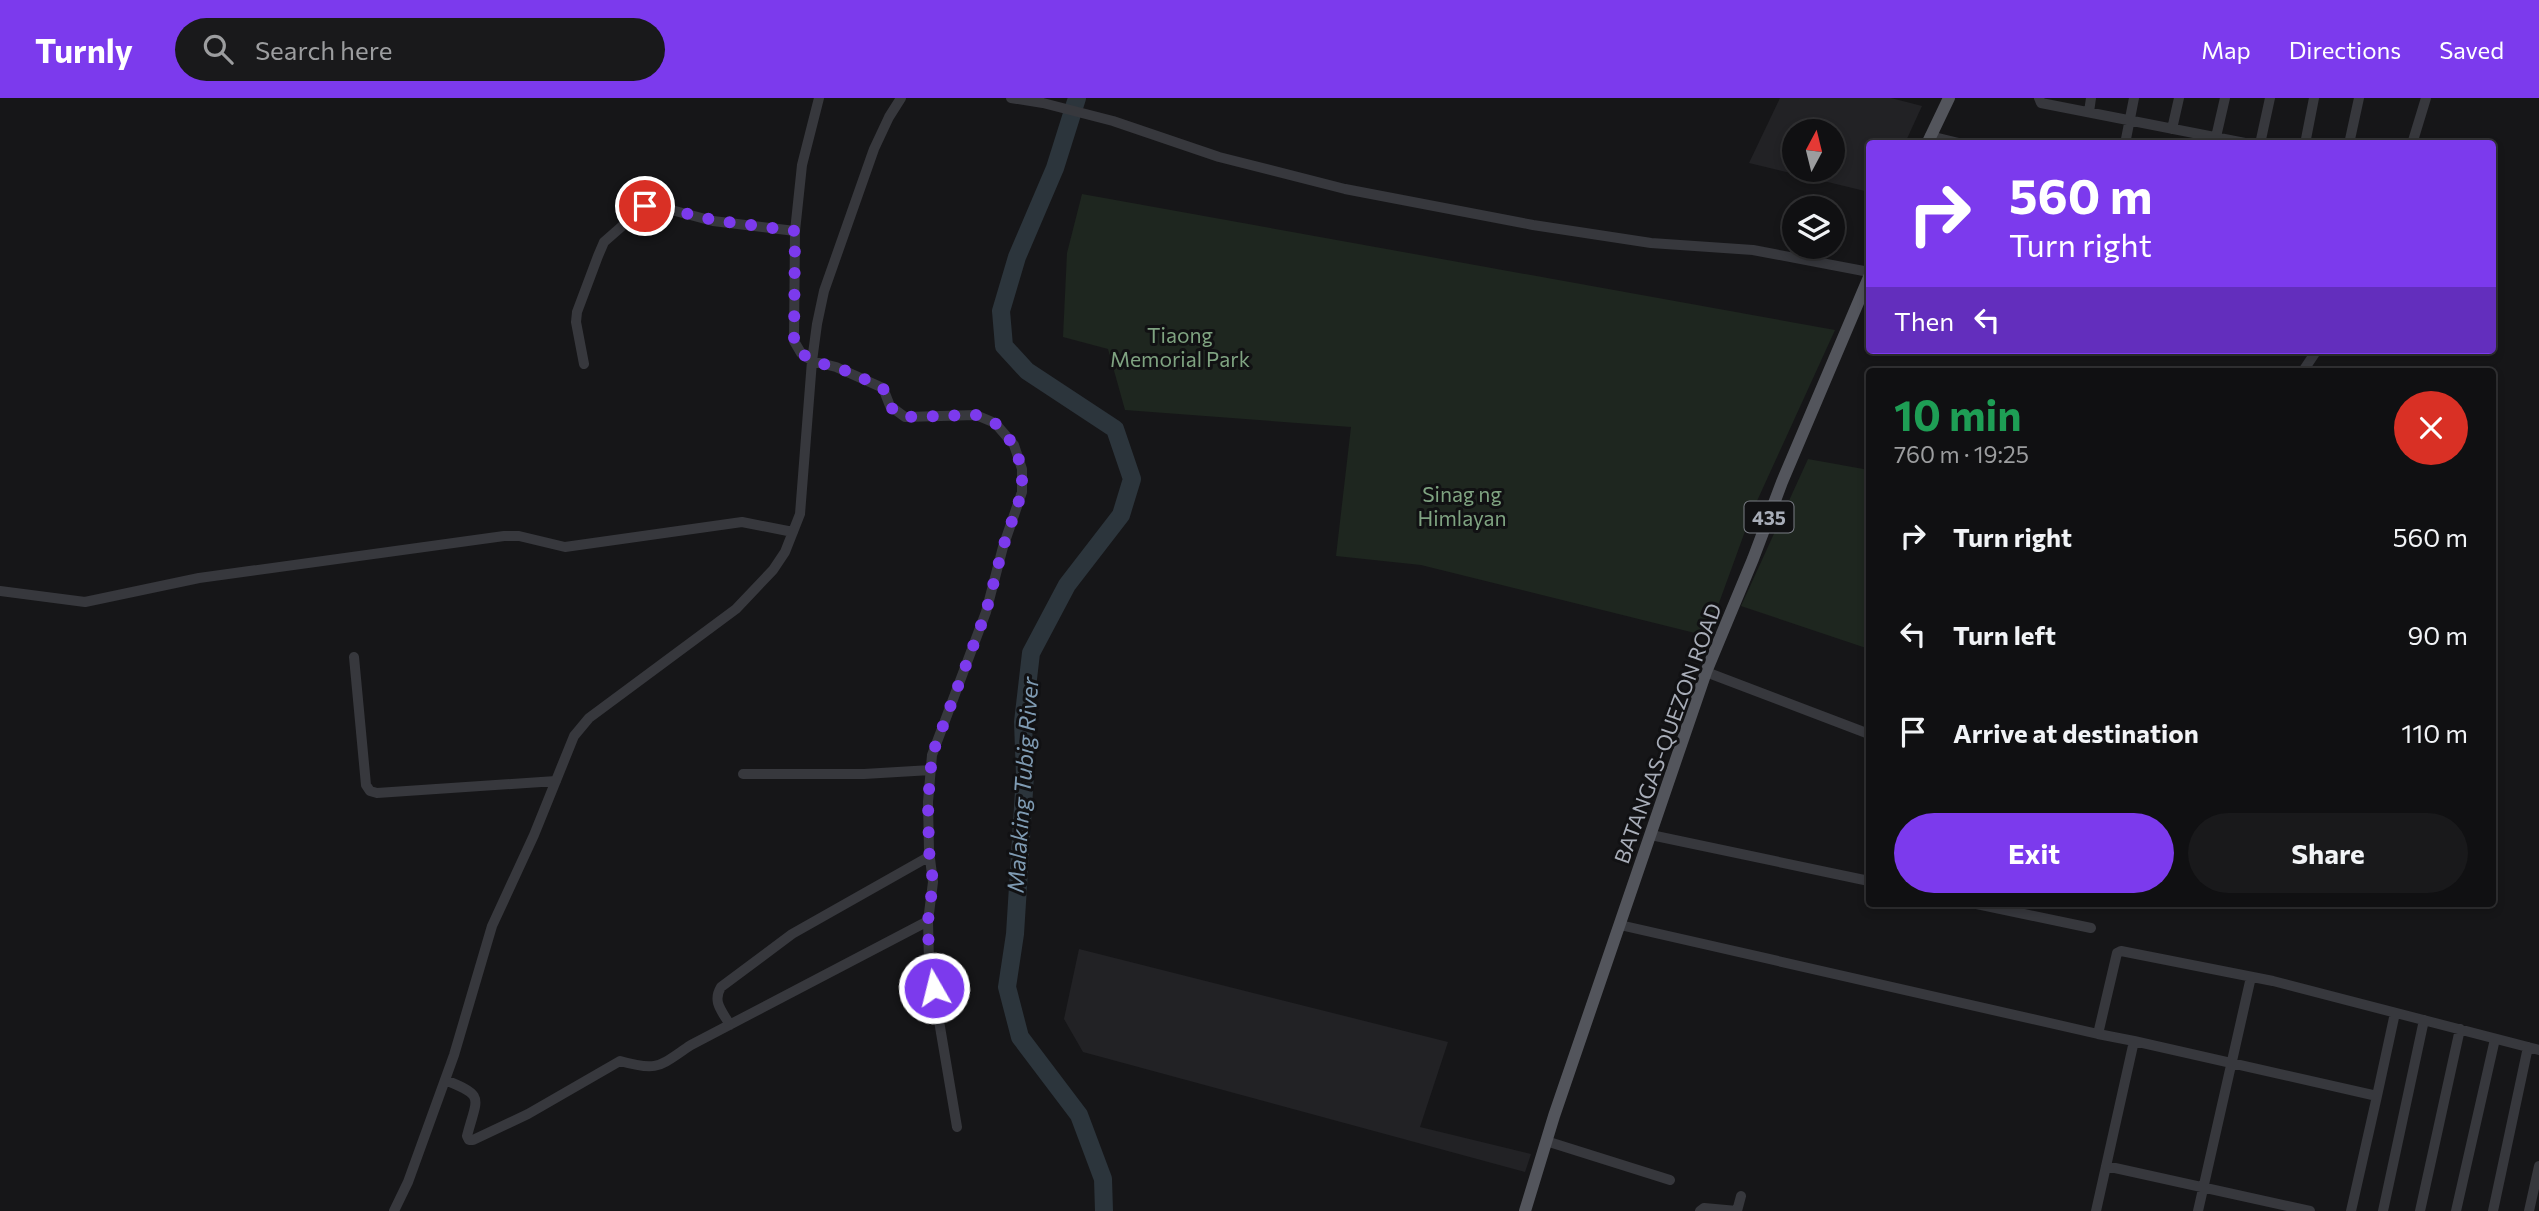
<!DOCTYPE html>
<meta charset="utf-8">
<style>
:root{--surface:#101012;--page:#19191b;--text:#f1f3f6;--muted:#9c9d9f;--line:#303032;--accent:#7c3aed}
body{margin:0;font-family:Commissioner,sans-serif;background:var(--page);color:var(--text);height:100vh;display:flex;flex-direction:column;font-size:26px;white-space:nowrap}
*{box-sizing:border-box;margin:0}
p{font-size:23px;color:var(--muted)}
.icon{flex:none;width:38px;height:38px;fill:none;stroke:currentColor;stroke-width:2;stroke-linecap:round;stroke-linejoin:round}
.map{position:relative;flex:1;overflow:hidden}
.sheet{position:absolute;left:1866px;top:270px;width:630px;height:539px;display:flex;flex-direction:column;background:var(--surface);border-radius:7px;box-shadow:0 4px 10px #0003,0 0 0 2px var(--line)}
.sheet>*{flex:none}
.hud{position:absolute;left:1866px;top:42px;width:630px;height:214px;border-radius:7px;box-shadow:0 4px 10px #0003,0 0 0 2px var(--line);background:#7c3aed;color:#fff;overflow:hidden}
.needle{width:46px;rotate:7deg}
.fabs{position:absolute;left:1782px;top:21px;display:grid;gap:14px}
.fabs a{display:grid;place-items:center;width:63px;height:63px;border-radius:50%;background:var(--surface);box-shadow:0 4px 10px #0003,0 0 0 2px var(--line);font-size:35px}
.pin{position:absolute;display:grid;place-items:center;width:60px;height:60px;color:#fff;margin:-30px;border:4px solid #fff;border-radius:50%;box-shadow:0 2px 7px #0007}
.me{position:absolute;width:77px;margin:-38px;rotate:352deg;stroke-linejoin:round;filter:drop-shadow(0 0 5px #0008)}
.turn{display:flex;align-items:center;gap:24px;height:147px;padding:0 28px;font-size:32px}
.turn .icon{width:91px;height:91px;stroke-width:2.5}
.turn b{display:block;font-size:49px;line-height:60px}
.then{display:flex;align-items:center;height:66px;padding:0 28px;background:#0003;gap:14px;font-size:26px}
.round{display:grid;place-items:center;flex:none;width:74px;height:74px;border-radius:37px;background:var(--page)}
.head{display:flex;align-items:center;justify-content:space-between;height:119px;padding:0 28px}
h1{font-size:42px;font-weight:700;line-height:52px;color:#1e9e55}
.action{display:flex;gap:14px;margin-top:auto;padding:14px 28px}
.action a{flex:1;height:80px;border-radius:42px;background:var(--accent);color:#fff;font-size:28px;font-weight:700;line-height:80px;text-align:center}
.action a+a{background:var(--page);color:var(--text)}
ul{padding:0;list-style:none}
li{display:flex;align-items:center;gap:21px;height:98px;padding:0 28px}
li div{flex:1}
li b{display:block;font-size:26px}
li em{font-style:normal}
header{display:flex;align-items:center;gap:42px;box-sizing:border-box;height:98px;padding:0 35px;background:var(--accent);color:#fff}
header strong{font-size:33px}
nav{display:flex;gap:38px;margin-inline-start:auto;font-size:24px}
.search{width:490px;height:63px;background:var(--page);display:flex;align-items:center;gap:18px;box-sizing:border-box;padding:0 24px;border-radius:38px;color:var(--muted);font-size:26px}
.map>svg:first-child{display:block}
</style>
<header>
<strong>Turnly</strong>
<div class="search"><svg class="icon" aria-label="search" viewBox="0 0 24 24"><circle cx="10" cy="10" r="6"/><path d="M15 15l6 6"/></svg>Search here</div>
<nav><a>Map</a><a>Directions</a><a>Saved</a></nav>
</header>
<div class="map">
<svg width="2539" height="1113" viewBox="0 0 2539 1113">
<rect width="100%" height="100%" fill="#161618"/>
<!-- built -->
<path fill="#222225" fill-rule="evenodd" d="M1780,0H1891L1922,8L1905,45L1869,46V94L1749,65ZM1794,33H1832V72H1794Z
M1079,851L1448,944L1420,1029L1531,1056L1525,1074L1083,954L1064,921Z"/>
<!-- green -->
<path fill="#1e261f" d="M1082,96L1835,232L1752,414L1707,538L1421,467L1336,458L1351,329L1125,312L1108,251L1063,239L1067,155Z
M1808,361L1869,372V551L1741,508Z"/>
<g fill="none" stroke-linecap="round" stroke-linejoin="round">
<!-- river -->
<path stroke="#2c353c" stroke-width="18" d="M1077,0L1055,70L1017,159L1001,213L1004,248L1027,273L1115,331L1132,381L1121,417L1067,487L1031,555L1023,624L1025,677L1015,836L1007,889L1020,939L1079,1017L1103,1081L1104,1113"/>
<!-- minor -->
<path stroke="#37383d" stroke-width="10" d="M819,0L802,67L795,133L794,243L801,255L812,263L836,269L883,290L890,308L905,319L976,317L995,325L1014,347L1022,371V394L1003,449L986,514L932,657L928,704L929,753L933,784L928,823L929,864L957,1029
M1011,0L1043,5L1113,23L1219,59L1345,91L1533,127L1651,145L1753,152L1869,174
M2039,0L2041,5L2250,46
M2089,14L2091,0
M2172,31L2179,0
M1930,38L1963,46
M2216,39L2225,0
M2125,46L2134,0
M2260,46L2270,0
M2305,46L2314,0
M2349,46L2359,0
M2412,46L2426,0
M584,266L576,224L577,214L598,158L604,144L645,108L660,109L713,123L795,133
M2303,273L2317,252
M0,493L85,504L199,480L504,438H519L565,449L742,424L793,434
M354,559L366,687L370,693L377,695L556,683
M1706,574L1869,636
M743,676H864L931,672
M1651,737L1869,783
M1972,805L2091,830
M1620,827L2098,936L2117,855L2121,853L2273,883L2539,952
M730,927C722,913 712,904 721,889L792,836L930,758
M2134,943L2377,998L2351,1113
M445,982C486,998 477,999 467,1038L469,1042H473L528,1016L620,963C659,974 659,968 691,947L928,823
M2377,998L2395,915
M1546,1043L1670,1082
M2106,1068L2310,1113
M394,1113L408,1084L454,957L492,828L534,737L574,638L589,620L736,511L773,472L785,454L800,416L812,263L817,226L824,193L874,51L889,19L901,0
M1700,1113L1704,1110L1737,1113
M1737,1113L1741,1098
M2096,1113L2134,943L2098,936
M2198,1113L2251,879
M2383,1113L2424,922
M2420,1113L2460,931
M2456,1113L2495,941
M2493,1113L2528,949
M2529,1113L2539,1068"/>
<!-- major -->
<path stroke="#53555c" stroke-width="12" d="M1927,46L1949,0
M1525,1113L1554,1018L1706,574L1753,461L1782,384L1869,179"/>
</g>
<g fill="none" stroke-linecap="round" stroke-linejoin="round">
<!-- route -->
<path stroke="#7c3aed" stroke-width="12" stroke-dasharray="0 21.6" d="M645,108L660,109L713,122L795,133L794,243L801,255L813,263L850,274L883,290L890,309L905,319L976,317L995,325L1014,347L1022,371V394L1003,449L986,514L932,657L928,704L929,753L933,784L928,823L929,864L934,890"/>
</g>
<g text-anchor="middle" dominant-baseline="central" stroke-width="6" stroke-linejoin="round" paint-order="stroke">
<!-- shield labels -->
<rect fill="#111113" stroke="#7b7e86" stroke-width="2" x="1744.5" y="403.5" width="49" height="31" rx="5"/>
<g font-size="19" font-weight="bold" fill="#a8adb8">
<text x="1769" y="419">435</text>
</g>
<!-- park labels -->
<g font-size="21" fill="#7fa381" stroke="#111113">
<text x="1180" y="236">Tiaong<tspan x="1180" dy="24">Memorial Park</tspan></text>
<text x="1462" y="395">Sinag ng<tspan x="1462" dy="24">Himlayan</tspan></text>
</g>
<!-- street labels -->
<g font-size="21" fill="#a8adb8" stroke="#111113">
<text transform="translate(1667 635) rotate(-70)">BATANGAS-QUEZON ROAD</text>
</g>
<!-- water labels -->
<g font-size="23" font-style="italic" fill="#7f9bb3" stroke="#111113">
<text transform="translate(1022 687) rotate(-86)">Malaking Tubig River</text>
</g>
</g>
</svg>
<div class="fabs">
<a><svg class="needle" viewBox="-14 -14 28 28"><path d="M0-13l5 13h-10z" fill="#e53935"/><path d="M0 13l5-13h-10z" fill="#9c9d9f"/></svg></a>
<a><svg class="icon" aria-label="layers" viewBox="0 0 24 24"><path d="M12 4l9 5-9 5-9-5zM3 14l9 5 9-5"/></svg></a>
</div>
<div class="pin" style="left:645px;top:108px;background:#d93025"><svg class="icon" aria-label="arrive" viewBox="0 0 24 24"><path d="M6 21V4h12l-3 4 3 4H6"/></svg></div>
<svg class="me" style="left:934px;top:890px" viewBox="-20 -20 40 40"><circle r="17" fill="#7c3aed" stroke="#fff" stroke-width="3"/><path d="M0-11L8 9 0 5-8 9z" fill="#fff"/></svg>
<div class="hud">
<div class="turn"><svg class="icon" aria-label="right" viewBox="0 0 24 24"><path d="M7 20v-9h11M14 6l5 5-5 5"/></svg><div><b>560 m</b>Turn right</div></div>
<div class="then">Then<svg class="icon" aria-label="left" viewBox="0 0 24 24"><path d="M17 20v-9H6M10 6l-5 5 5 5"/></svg></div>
</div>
<section class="sheet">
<div class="head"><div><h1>10 min</h1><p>760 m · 19:25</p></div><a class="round" style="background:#d93025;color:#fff"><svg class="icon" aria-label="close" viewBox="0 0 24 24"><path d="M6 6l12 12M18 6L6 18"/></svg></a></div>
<ul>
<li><svg class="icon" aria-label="right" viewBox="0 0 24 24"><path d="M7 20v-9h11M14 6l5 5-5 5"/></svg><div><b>Turn right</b></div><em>560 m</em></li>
<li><svg class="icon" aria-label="left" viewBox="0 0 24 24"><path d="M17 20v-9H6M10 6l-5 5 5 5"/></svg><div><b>Turn left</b></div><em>90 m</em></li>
<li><svg class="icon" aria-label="arrive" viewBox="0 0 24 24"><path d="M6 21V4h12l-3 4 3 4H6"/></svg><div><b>Arrive at destination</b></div><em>110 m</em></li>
</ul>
<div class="action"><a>Exit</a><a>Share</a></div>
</section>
</div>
